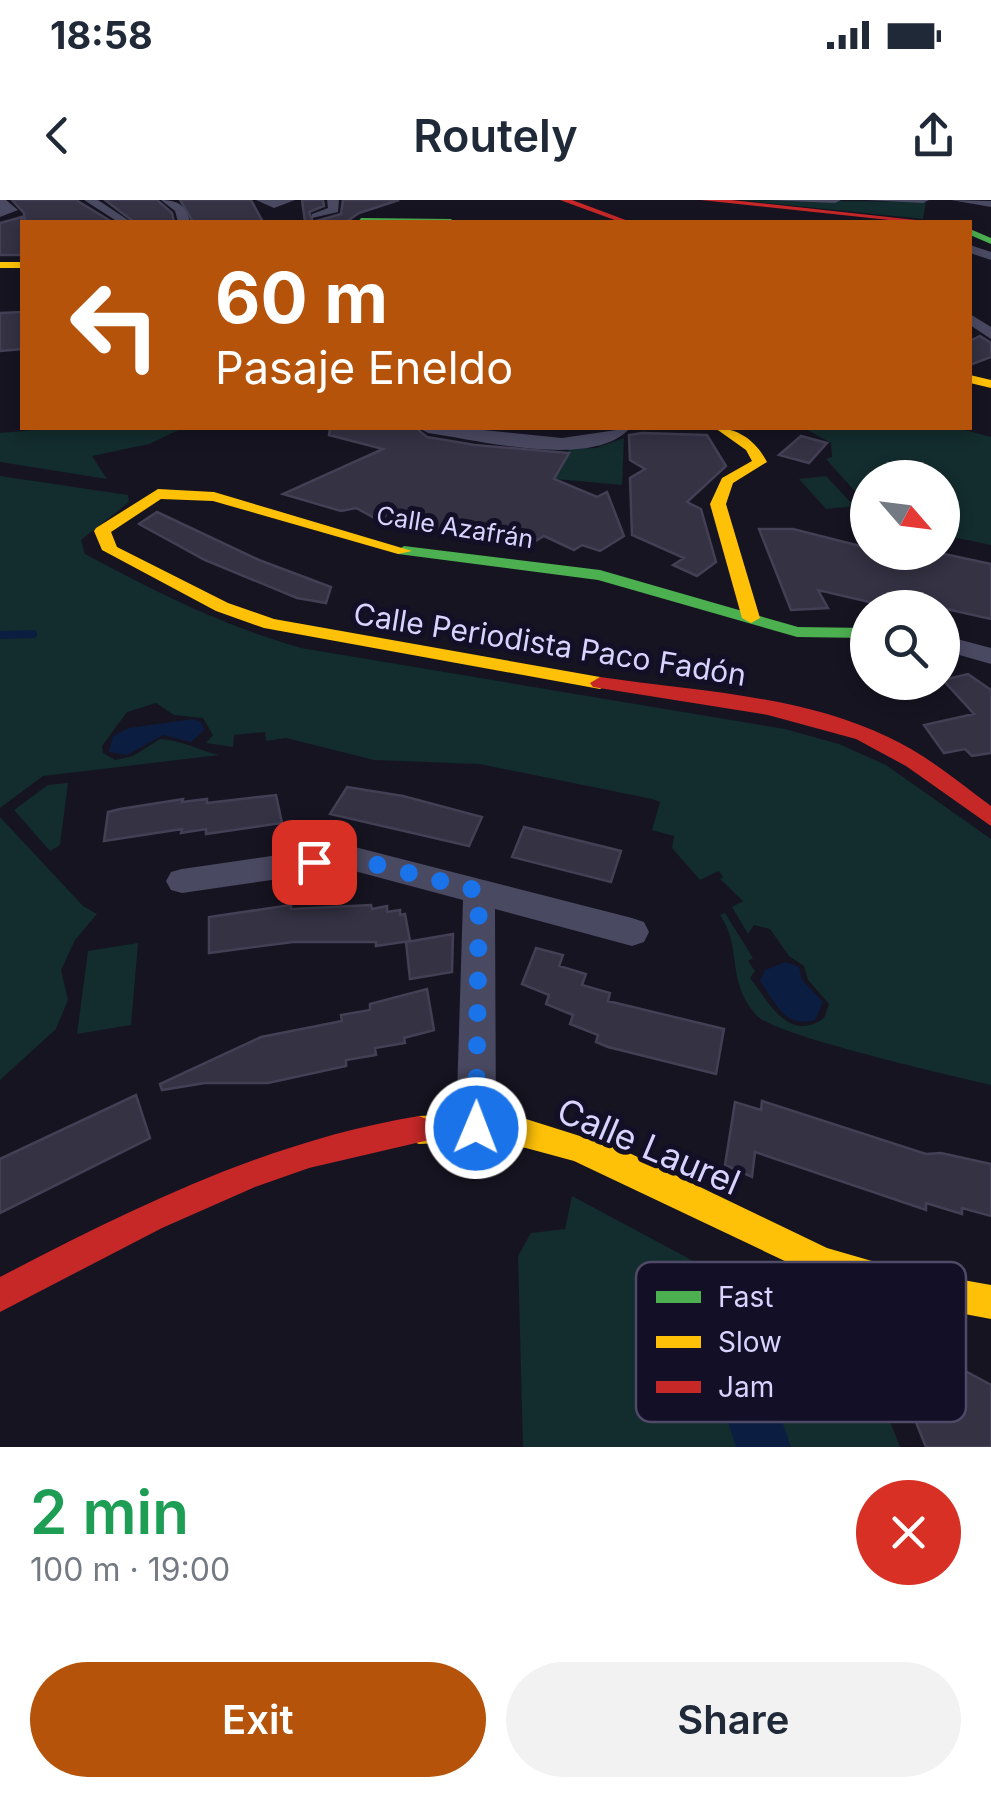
<!DOCTYPE html>
<meta charset="utf-8">
<style>
:root{--surface:#fff;--page:#f2f2f3;--text:#1f2937;--muted:#747a83;--accent:#b45309}
body{margin:0;font-family:Inter,sans-serif;background:var(--page);color:var(--text);height:100vh;display:flex;flex-direction:column;font-size:38px;white-space:nowrap}
*{box-sizing:border-box;margin:0}
p{font-size:32px;color:var(--muted)}
.icon{flex:none;width:55px;height:55px;fill:none;stroke:currentColor;stroke-width:2;stroke-linecap:round;stroke-linejoin:round}
.map{position:relative;height:1247px;overflow:hidden}
.drawer{display:flex;flex-direction:column;background:var(--surface);flex:1}
.drawer>*{flex:none}
.top-card{position:absolute;left:20px;top:20px;width:952px;height:210px;border-radius:0px;box-shadow:0 5px 15px #0003;background:#b45309;color:#fff;overflow:hidden}
.needle{width:65px;rotate:118deg}
.controls{position:absolute;left:850px;top:260px;display:grid;gap:20px}
.controls a{display:grid;place-items:center;width:110px;height:110px;border-radius:50%;background:var(--surface);box-shadow:0 5px 15px #0003;font-size:50px}
.pin{position:absolute;display:grid;place-items:center;width:85px;height:85px;color:#fff;margin:-42px;border-radius:20px;box-shadow:0 5px 15px #0006}
.me{position:absolute;width:110px;margin:-55px;rotate:1deg;stroke-linejoin:round;filter:drop-shadow(0 0 8px #0008)}
.turn{display:flex;align-items:center;gap:35px;height:210px;padding:0 30px;font-size:45px}
.turn .icon{width:130px;height:130px;stroke-width:2.5}
.turn b{display:block;font-size:70px;line-height:85px}
.round{display:grid;place-items:center;flex:none;width:105px;height:105px;border-radius:52px;background:var(--page)}
.head{display:flex;align-items:center;justify-content:space-between;height:170px;padding:0 30px}
h1{font-size:60px;font-weight:600;line-height:75px;color:#1e9e55}
.action{display:flex;gap:20px;margin-top:auto;padding:20px 30px}
.action a{flex:1;height:115px;border-radius:60px;background:var(--accent);color:#fff;font-size:40px;font-weight:600;line-height:115px;text-align:center}
.action a+a{background:var(--page);color:var(--text)}
.status{display:flex;justify-content:space-between;align-items:center;height:70px;padding:0 50px;background:var(--surface);direction:ltr}
.status svg{height:28px;fill:currentColor}
header{display:flex;justify-content:space-between;align-items:center;height:130px;padding:0 30px;background:var(--surface);font-size:45px;font-weight:600}
.map>svg:first-child{display:block}
</style>
<div class="status"><b>18:58</b><svg viewBox="0 0 49 12"><path d="M0 12V9h3v3zM5 12V6h3v6zM10 12V3h3v9zM15 12V0h3v12zM26 1h20v11H26zM47 4h2v5h-2z"/></svg></div>
<header><svg class="icon" aria-label="back" viewBox="0 0 24 24"><path d="M15 5l-7 7 7 7"/></svg>Routely<svg class="icon" aria-label="share" viewBox="0 0 24 24"><path d="M12 15V3M7 8l5-5 5 5M5 13v7h14v-7"/></svg></header>
<div class="map">
<svg width="991" height="1247" viewBox="0 0 991 1247">
<rect width="100%" height="100%" fill="#161421"/>
<!-- green -->
<path fill="#132c2d" d="M739,0L926,2L923,19Z
M59,228H183L149,244L92,256L107,279L0,262V233Z
M804,228H957L991,237V345L943,335L942,278H868L867,305L826,259L832,257L831,243Z
M624,238L622,285L545,278L570,249L596,248Z
M0,276L128,295L129,302L81,340L85,354C160,394 219,424 301,448L785,529L839,544L886,565L991,639V885C953,876 775,836 756,815C725,779 743,748 720,715L725,713L753,758L748,761L755,771L750,778C769,801 788,844 824,818L829,804L808,780L804,766L789,756L770,729L754,725L748,734L732,707L743,701L720,679L723,677L719,671L700,680L672,648L674,636L652,630L660,602L652,599L479,564L374,560L286,538L266,541L265,532L234,535L233,547L206,543L213,535L203,518L174,515L156,503L127,512L102,546L103,553L115,560L133,556L160,539C181,540 198,550 219,555L43,576L0,608Z
M826,276L854,306L826,309L799,279Z
M68,583L60,645L50,651L14,610L48,585Z
M0,617L83,706L97,714L75,740L61,770L68,800L56,829L0,880Z
M138,743L131,825L77,834L88,751Z
M572,996L753,1093L856,1134L900,1247H523L518,1056L531,1033L565,1029Z"/>
<!-- water -->
<path fill="#0b1e41" d="M193,519L201,522L204,530L191,542L163,535L127,555L109,552L113,536L129,528Z
M786,762L799,767L802,780L823,802L815,820C783,829 775,801 760,781L765,770Z
M758,1153L791,1247H736L709,1163Z"/>
<g fill="none" stroke-linecap="round" stroke-linejoin="round">
<!-- stream -->
<path stroke="#0b1e41" stroke-width="8" d="M0,435L33,434"/>
</g>
<!-- building -->
<path fill="#343243" stroke="#433f54" stroke-width="2.5" d="M12,0H76L112,22H25L24,13Z
M105,0H157L172,13L174,22H134Z
M180,0H251L263,22H193Z
M302,0H323L324,6L309,12L313,22L341,14L343,0H399L359,13L346,22H305Z
M22,17V55H0V23Z
M22,112V149L0,151V113Z
M980,136L991,143V157L970,165V141Z
M330,228H416L427,237L475,245L569,253L554,279L597,297L607,292L624,336L600,351L582,345L574,350L544,336L534,342L517,336L507,342L478,329L468,335L450,329L441,334L396,317L384,323L356,308L341,311L283,294L383,249L329,235Z
M642,233L707,235L726,266L687,302L701,309L716,362L697,376L673,365L684,358L632,335L630,278L645,269L630,260L629,235Z
M801,236L827,243L809,263L779,255Z
M157,312L259,360L331,387L326,403L297,398L205,360L139,324Z
M759,329H793L868,348V352H935L991,364V419L942,408H911L879,400L878,404L818,390L828,408L791,410Z
M968,474L991,490V553L972,556L965,549L944,553L924,525L974,514L943,480Z
M347,587L403,596L482,617L469,646L330,614Z
M276,595L282,623L206,634V629L181,633L182,629L104,641L108,612L120,609L183,599L182,602L207,599V603Z
M524,627L621,651L611,682L512,657Z
M291,705V709L371,705L372,709L387,706V712L400,710V715L405,714L410,741L376,746V742H293L209,753V717Z
M453,734L452,772L410,779L406,742Z
M536,748L563,755L559,766L586,774L582,785L610,793L608,801L724,829L716,874L608,847L596,842L598,835L570,824L573,815L546,804L549,795L522,784Z
M427,789L434,830L404,838L405,843L375,848L376,855L346,860V866L268,883H205L162,890L160,884L261,837L342,821L341,815L370,810V804Z
M136,895L150,938L0,1013V959Z
M762,901L926,954L941,953L991,964V1016L962,1008V1014L926,1003V1010L755,952L752,977L725,965L735,902L761,910Z
M909,1152L952,1164L991,1185V1247H926L888,1153L913,1161Z"/>
<g fill="none" stroke-linecap="round" stroke-linejoin="round">
<!-- street -->
<path fill="#4a4962" fill-rule="evenodd" d="M0,0H6L18,10L0,17Z
M84,0H98L131,22H118Z
M161,0C179,0 186,6 190,22H178L175,11Z
M256,0H295L274,8Z
M327,0H339L338,12L312,18V14L328,8Z
M766,0H841L835,3Z
M866,0H929L923,3Z
M951,0L991,1V7Z
M970,45L991,52V60L970,53Z
M970,114L991,127V139L970,125Z
M419,228H464L562,238L630,228C593,270 479,240 428,233Z
M942,435L991,448V464L942,450Z
M347,645L632,718L644,722L649,732L644,742L632,746L495,709L496,929L490,942L476,948L462,942L456,929L463,700L347,669L182,693L171,690L166,681L171,672L182,669Z"/>
<!-- fast -->
<path fill="#4caf50" fill-rule="evenodd" d="M361,18L451,19L455,22H358Z
M970,29L991,38V44L970,35Z
M404,346L600,370L798,427L868,428V438L797,437L598,380L398,354L396,351Z"/>
<!-- slow -->
<path fill="#ffc107" fill-rule="evenodd" d="M0,62H22V68H0Z
M970,175L991,180V188L970,183Z
M715,228C739,228 756,241 767,262L733,283L726,304L760,418L751,423L742,418L710,304L722,278L752,261L746,250Z
M158,289L214,292L412,351L398,354L213,301L161,299L111,332L117,347L228,403L274,419L600,477L610,483L600,489L264,428L216,411L102,350L94,331L96,328Z
M475,913L526,919L621,949L827,1048L896,1068L991,1085V1119L896,1101L827,1081L574,961L526,948L475,942L419,944L409,940L404,930L409,920L419,916Z"/>
<!-- jam -->
<path fill="#c62828" fill-rule="evenodd" d="M560,0H572L631,22H620Z
M701,0H731L934,22H908Z
M600,477C695,491 801,495 888,537C926,554 958,582 991,606V626L906,566L856,539L768,515L593,487L590,483Z
M419,916L429,920L434,930L429,940L309,968L255,987L162,1028L0,1112V1077C135,1007 268,941 419,916Z"/>
</g>
<g fill="none" stroke-linecap="round" stroke-linejoin="round">
<!-- route -->
<path stroke="#1a73e8" stroke-width="18" stroke-dasharray="0 32.4" d="M314,662L347,657L479,691L476,928"/>
</g>
<g text-anchor="middle" dominant-baseline="central" stroke-width="10" stroke-linejoin="round" paint-order="stroke">
<!-- far-street labels -->
<g font-size="25" fill="#d9d4ff" stroke="#130f26">
<text transform="translate(455 327) rotate(9)">Calle Azafrán</text>
</g>
<!-- street labels -->
<g font-size="30" fill="#d9d4ff" stroke="#130f26">
<text transform="translate(550 444) rotate(9)">Calle Periodista Paco Fadón</text>
</g>
<!-- near-street labels -->
<g font-size="35" fill="#d9d4ff" stroke="#130f26">
<text transform="translate(649 946) rotate(23)">Calle Laurel</text>
</g>
</g>
<!-- legend -->
<rect x="636" y="1062" width="330" height="160" rx="15" fill="#130f26" stroke="#4e4a67" stroke-width="2.5"/>
<rect x="656" y="1091" width="45" height="12" fill="#4caf50"/>
<rect x="656" y="1136" width="45" height="12" fill="#ffc107"/>
<rect x="656" y="1181" width="45" height="12" fill="#c62828"/>
<g font-size="28" fill="#d9d4ff">
<text x="718" y="1107">Fast</text>
<text x="718" y="1152">Slow</text>
<text x="718" y="1197">Jam</text>
</g>
</svg>
<div class="controls">
<a><svg class="needle" viewBox="-14 -14 28 28"><path d="M0-13l5 13h-10z" fill="#e53935"/><path d="M0 13l5-13h-10z" fill="#747a83"/></svg></a>
<a><svg class="icon" aria-label="search" viewBox="0 0 24 24"><circle cx="10" cy="10" r="6"/><path d="M15 15l6 6"/></svg></a>
</div>
<div class="pin" style="left:314px;top:662px;background:#d93025"><svg class="icon" aria-label="arrive" viewBox="0 0 24 24"><path d="M6 21V4h12l-3 4 3 4H6"/></svg></div>
<svg class="me" style="left:476px;top:928px" viewBox="-20 -20 40 40"><circle r="17" fill="#1a73e8" stroke="#fff" stroke-width="3"/><path d="M0-11L8 9 0 5-8 9z" fill="#fff"/></svg>
<div class="top-card">
<div class="turn"><svg class="icon" aria-label="left" viewBox="0 0 24 24"><path d="M17 20v-9H6M10 6l-5 5 5 5"/></svg><div><b>60 m</b>Pasaje Eneldo</div></div>
</div>
</div>
<section class="drawer">
<div class="head"><div><h1>2 min</h1><p>100 m · 19:00</p></div><a class="round" style="background:#d93025;color:#fff"><svg class="icon" aria-label="close" viewBox="0 0 24 24"><path d="M6 6l12 12M18 6L6 18"/></svg></a></div>
<div class="action"><a>Exit</a><a>Share</a></div>
</section>
